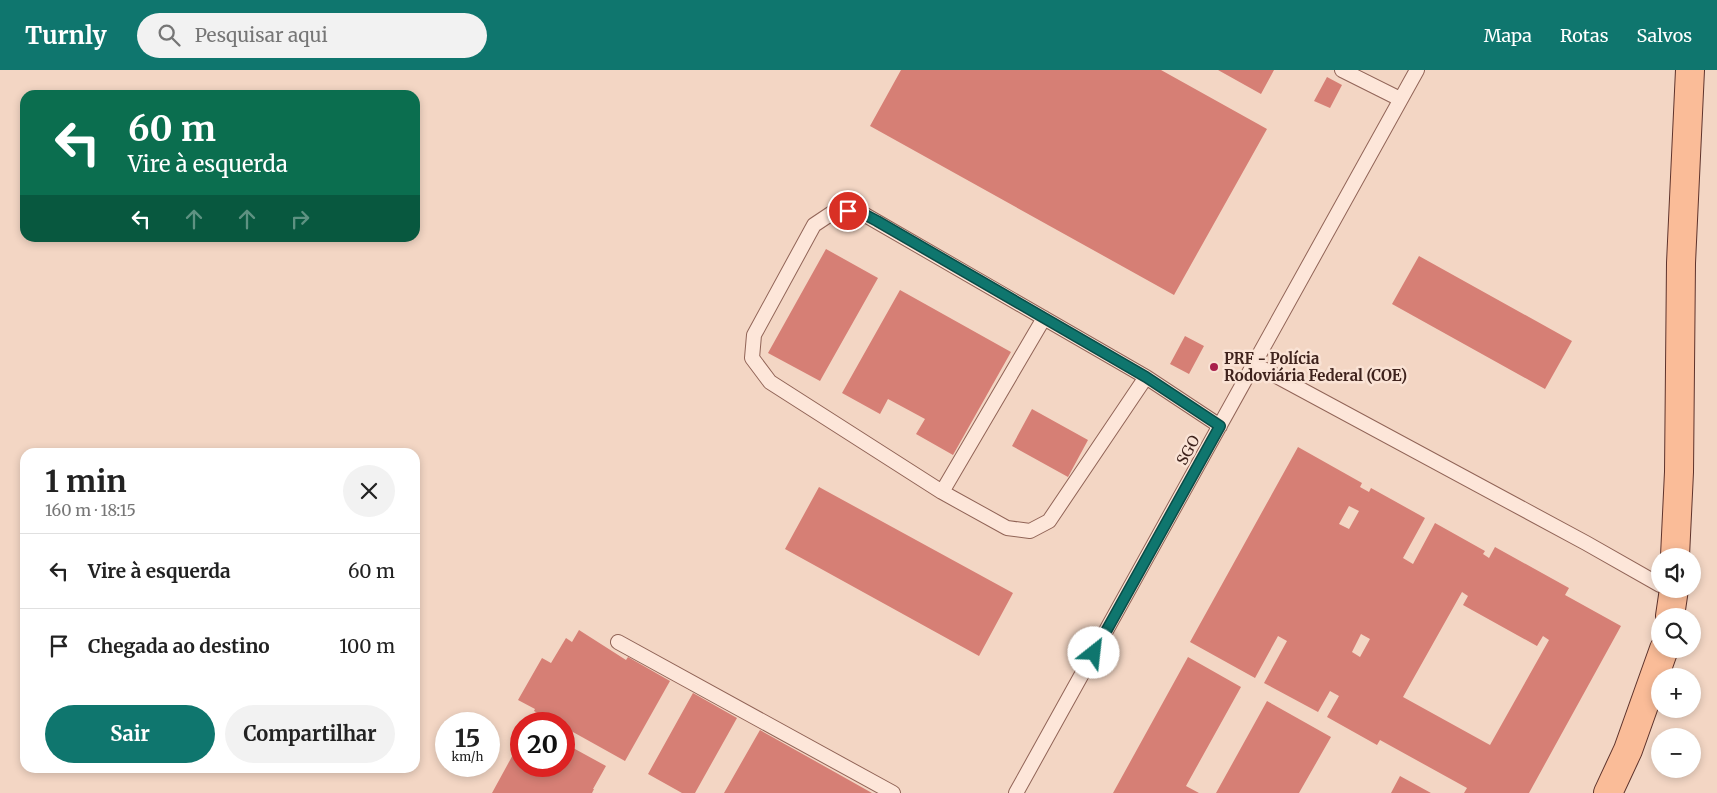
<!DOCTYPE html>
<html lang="pt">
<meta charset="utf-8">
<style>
:root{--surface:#fff;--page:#f2f2f2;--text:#222;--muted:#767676;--line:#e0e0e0;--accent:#0f766e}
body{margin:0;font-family:Merriweather,serif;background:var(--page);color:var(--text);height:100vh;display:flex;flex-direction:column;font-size:19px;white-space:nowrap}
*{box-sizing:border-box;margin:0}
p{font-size:16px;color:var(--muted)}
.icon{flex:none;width:28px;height:28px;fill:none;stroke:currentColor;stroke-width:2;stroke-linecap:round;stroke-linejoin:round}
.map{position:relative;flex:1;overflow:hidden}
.side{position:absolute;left:20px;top:378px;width:400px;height:325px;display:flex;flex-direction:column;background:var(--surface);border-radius:15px;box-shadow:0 2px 8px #0003}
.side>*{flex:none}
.hud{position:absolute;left:20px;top:20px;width:400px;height:152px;border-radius:15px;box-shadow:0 2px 8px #0003;background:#0b6e4f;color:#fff;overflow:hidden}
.buttons{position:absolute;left:1651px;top:478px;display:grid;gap:10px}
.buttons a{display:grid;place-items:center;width:50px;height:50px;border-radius:50%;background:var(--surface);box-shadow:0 2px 8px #0003;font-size:25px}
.speed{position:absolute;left:435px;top:642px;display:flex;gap:10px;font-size:25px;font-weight:700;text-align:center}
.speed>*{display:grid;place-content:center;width:65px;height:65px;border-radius:50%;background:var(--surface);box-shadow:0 2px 8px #0003;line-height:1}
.speed small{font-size:12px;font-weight:400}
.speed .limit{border:8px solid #d22;background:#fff;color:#111}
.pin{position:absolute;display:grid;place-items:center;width:42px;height:42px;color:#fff;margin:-21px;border:2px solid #fff;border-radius:50%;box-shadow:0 1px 5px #0007}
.me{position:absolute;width:55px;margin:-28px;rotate:29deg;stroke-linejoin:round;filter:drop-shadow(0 0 4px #0008)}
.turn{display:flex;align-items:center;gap:18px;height:105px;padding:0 25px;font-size:22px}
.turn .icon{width:65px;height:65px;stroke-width:2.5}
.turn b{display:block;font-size:35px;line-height:42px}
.lanes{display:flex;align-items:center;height:48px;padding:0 25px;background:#0003;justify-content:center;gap:25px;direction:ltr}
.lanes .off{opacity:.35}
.round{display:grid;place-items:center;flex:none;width:52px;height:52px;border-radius:26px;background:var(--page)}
.overview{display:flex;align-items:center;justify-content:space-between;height:85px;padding:0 25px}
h1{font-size:30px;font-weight:700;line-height:38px}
.action{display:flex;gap:10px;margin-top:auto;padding:10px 25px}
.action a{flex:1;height:58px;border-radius:30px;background:var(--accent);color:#fff;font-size:20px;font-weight:700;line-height:58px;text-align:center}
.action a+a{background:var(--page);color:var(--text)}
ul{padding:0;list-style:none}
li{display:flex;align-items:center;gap:15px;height:75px;padding:0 25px;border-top:1px solid var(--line)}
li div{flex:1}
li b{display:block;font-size:19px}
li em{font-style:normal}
header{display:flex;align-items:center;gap:30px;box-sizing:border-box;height:70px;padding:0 25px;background:var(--accent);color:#fff}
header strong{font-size:24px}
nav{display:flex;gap:28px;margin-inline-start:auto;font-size:18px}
.search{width:350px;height:45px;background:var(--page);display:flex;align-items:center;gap:12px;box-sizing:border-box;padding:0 18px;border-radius:28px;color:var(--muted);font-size:19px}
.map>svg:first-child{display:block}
</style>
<header>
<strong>Turnly</strong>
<div class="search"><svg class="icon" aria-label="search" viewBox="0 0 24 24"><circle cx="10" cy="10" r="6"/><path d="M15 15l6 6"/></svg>Pesquisar aqui</div>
<nav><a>Mapa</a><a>Rotas</a><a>Salvos</a></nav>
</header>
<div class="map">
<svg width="1717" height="723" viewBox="0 0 1717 723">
<rect width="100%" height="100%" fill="#f3d6c4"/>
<!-- building -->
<path fill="#d67f75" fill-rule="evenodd" d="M901,0H1161L1267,59L1174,225L870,56Z
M1218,0H1274L1261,24Z
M1327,7L1342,15L1330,38L1314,31Z
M826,179L878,208L820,311L768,283Z
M1419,186L1572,271L1545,319L1392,234Z
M900,220L1011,282L953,385L916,364L925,349L888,329L880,344L842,323Z
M1185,266L1204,276L1189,304L1170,294Z
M1032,339L1088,370L1068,407L1012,376Z
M1298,377L1362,413L1360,417L1369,422L1371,418L1425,448L1403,488L1413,494L1435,453L1485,481L1483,484L1489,488L1495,477L1569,518L1565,525L1621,556L1529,723H1464L1467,718L1380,670L1377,675L1327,647L1339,626L1330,621L1318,642L1264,613L1287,571L1278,566L1255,608L1190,572ZM1349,436L1359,441L1349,459L1339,454ZM1462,522L1468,526L1463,535L1537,576L1543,566L1549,570L1490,675L1403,627ZM1361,564L1370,569L1360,587L1352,582Z
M819,417L1013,523L979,586L785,479Z
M579,560L626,590L628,587L670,611L625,691L564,657V654H558L534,641L535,639L518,630L542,588L551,593L566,568L572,572Z
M1188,587L1241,617L1186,716L1199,723H1113Z
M693,623L737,648L695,723H682L648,704Z
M1267,631L1331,667L1299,723H1216Z
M760,660L872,723H724Z
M521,670V696H564V673L606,696L593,719H594L592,723H492Z
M1400,706L1431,723H1391Z"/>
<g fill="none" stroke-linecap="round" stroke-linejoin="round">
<defs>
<path id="service" d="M1342,0L1400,29
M1254,294L1586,473L1660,515
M1146,307L1049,451L1030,461L1007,458L942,422L770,312L752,288L754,265L814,155L835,141L860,142L1146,307L1220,356
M942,422L1044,248
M618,572L893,723
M1016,723L1417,0"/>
<path id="primary" d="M1675,486L1679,402L1681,193L1690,0
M1670,546L1674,519
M1608,723L1628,680L1664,579"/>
</defs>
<!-- service casing -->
<use href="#service" stroke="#916457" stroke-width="16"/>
<!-- primary casing -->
<use href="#primary" stroke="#5e332c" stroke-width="30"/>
<!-- service -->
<use href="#service" stroke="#fde6d9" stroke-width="14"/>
<!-- primary -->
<use href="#primary" stroke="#fabc98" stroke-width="28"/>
</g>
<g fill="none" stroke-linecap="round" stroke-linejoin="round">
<defs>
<path id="route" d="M848,141L860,142L877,151L1146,307L1220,356L1094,583"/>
</defs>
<!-- route casing -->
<use href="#route" stroke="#0a4d48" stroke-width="12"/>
<!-- route -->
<use href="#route" stroke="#0f766e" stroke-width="9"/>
</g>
<!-- markers -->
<circle fill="#a8204c" stroke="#fae3d5" stroke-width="2" cx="1214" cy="297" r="5"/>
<g text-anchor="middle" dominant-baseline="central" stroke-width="5" stroke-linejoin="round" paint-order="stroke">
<!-- poi labels -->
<g font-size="15" font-weight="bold" fill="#3f231d" stroke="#fae3d5" text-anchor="start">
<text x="1224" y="288">PRF - Polícia<tspan x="1224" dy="17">Rodoviária Federal (COE)</tspan></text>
</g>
<!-- street labels -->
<g font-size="15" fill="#3f231d" stroke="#fae3d5">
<text transform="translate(1188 380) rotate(-61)">SGO</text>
</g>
</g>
</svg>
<div class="buttons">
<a><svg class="icon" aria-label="sound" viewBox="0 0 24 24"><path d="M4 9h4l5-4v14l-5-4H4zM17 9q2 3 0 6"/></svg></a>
<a><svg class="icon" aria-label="search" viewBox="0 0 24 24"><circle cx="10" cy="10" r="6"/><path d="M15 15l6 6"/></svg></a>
<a>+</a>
<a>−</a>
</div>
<div class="speed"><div>15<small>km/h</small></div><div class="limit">20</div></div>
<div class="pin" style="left:848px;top:141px;background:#d93025"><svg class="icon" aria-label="arrive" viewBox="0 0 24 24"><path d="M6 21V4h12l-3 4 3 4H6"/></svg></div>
<svg class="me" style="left:1094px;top:583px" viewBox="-20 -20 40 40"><circle r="19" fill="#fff"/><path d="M0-13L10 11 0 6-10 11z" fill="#0f766e"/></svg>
<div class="hud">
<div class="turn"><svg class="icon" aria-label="left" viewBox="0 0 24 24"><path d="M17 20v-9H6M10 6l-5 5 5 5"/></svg><div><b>60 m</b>Vire à esquerda</div></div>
<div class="lanes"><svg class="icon" aria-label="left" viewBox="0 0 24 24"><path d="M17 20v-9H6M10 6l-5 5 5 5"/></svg><svg class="icon off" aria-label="ahead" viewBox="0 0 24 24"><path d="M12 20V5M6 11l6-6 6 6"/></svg><svg class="icon off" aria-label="ahead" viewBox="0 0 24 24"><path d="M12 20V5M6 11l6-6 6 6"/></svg><svg class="icon off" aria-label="right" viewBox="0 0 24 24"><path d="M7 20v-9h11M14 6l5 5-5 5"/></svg></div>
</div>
<section class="side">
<div class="overview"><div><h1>1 min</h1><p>160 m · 18:15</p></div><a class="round"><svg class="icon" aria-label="close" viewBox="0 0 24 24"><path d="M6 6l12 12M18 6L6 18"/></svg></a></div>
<ul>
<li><svg class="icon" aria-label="left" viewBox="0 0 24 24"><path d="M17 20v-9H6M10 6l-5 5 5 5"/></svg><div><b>Vire à esquerda</b></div><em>60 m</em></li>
<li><svg class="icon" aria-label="arrive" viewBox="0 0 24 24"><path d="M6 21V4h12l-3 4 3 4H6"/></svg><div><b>Chegada ao destino</b></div><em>100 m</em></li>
</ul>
<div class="action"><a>Sair</a><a>Compartilhar</a></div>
</section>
</div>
